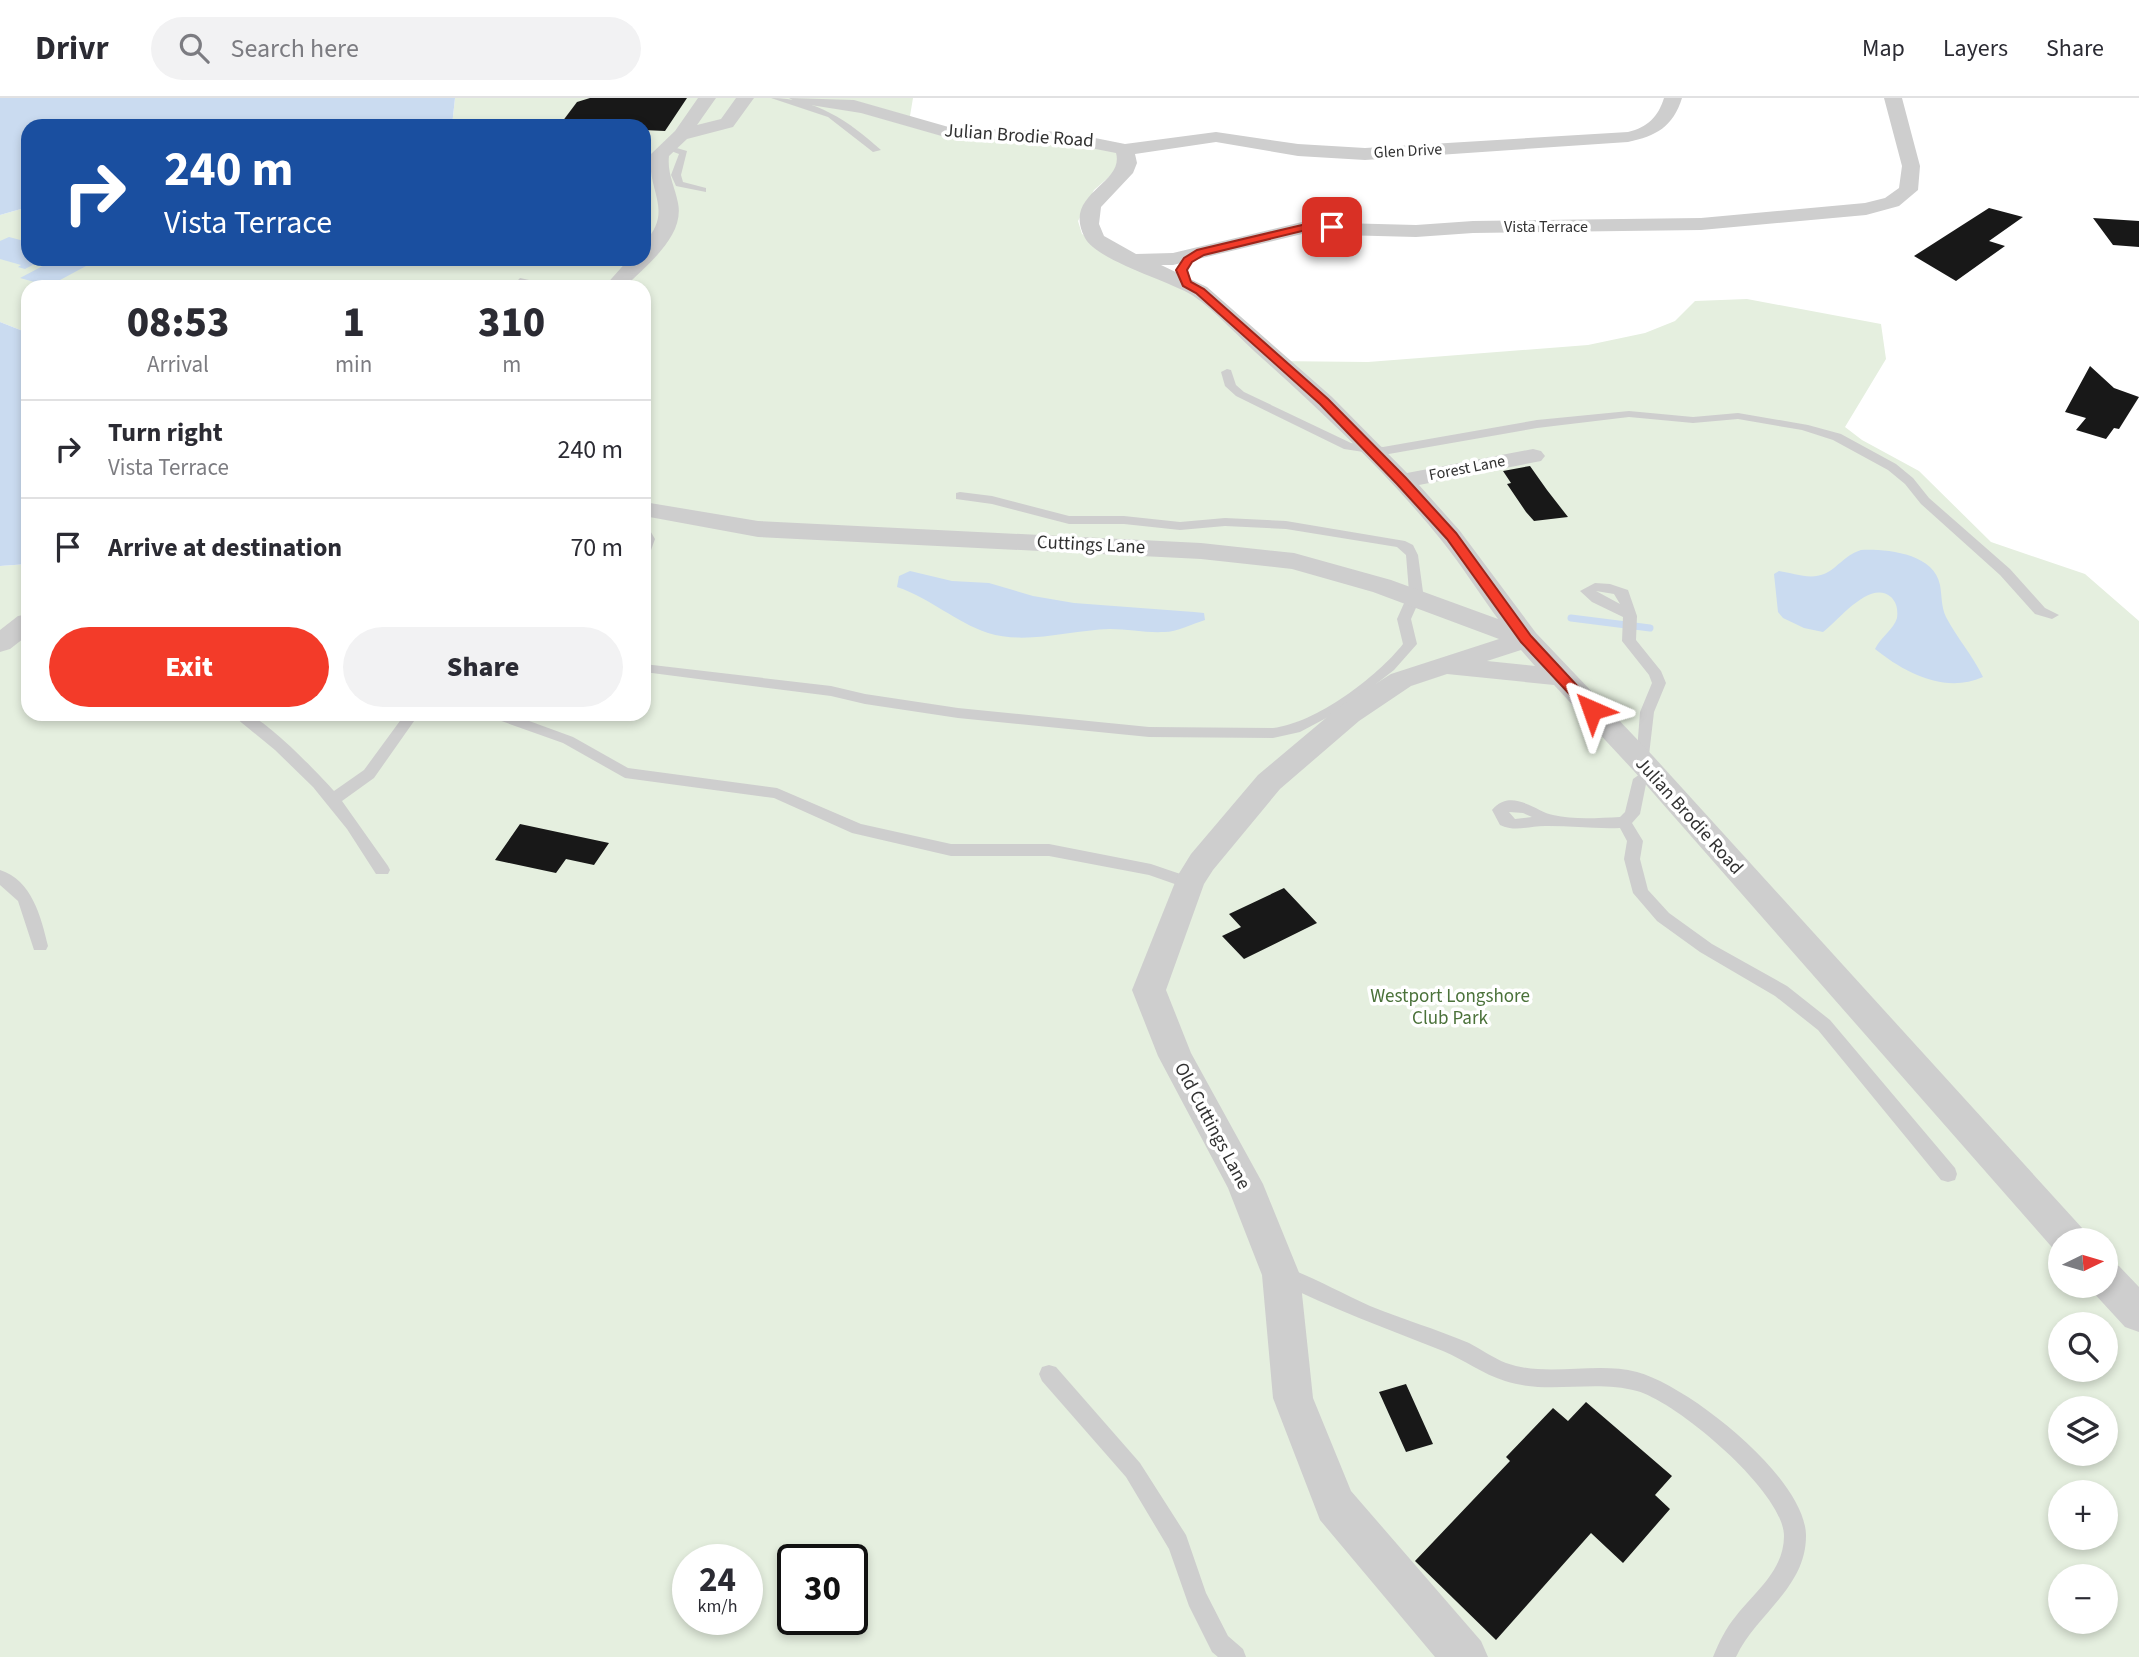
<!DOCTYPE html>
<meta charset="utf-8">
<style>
:root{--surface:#fff;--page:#f2f2f3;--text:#2b2b33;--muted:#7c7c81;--line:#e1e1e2;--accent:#f33b29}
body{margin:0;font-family:"Source Sans 3",sans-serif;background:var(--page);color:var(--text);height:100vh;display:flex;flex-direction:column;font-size:26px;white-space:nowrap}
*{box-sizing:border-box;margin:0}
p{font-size:23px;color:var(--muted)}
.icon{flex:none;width:38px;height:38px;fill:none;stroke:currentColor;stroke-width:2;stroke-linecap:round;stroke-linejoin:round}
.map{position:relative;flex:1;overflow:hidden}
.panel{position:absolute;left:21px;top:182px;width:630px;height:441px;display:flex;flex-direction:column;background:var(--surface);border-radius:21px;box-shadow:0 4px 10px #0003}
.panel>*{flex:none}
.banner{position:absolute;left:21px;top:21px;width:630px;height:147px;border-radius:21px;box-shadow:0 4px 10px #0003;background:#1a4fa0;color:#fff;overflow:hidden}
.needle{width:46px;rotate:85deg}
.buttons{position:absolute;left:2048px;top:1130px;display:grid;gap:14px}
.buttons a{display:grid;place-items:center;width:70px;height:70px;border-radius:50%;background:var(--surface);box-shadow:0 4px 10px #0003;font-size:35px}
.speed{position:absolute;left:672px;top:1446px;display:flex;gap:14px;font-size:35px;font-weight:700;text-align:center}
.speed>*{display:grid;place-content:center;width:91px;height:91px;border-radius:50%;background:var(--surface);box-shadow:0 4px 10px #0003;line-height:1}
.speed small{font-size:18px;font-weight:400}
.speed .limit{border:4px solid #111;border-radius:10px;background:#fff;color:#111}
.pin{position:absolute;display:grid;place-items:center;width:60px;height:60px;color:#fff;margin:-30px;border-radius:14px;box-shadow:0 4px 10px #0006}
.me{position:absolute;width:77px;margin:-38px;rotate:317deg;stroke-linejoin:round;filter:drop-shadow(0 0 5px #0008)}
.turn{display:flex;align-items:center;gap:24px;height:147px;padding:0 28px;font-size:32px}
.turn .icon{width:91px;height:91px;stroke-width:2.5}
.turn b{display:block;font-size:49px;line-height:60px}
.eta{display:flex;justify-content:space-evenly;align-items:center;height:119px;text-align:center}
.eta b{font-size:42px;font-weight:800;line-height:49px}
.action{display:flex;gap:14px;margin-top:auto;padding:14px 28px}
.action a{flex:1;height:80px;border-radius:42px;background:var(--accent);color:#fff;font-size:28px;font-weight:800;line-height:80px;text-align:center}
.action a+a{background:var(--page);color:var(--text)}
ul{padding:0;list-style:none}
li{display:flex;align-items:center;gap:21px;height:98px;padding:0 28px;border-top:2px solid var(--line)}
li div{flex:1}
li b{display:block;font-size:26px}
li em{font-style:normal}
header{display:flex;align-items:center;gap:42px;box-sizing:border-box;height:98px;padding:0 35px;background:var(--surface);border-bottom:2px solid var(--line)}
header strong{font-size:33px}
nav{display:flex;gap:38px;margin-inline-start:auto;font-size:24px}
.search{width:490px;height:63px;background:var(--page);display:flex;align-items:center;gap:18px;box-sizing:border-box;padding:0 24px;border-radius:38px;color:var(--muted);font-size:26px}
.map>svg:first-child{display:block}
</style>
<header>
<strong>Drivr</strong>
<div class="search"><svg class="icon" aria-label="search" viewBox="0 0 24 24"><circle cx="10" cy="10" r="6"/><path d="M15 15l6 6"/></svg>Search here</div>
<nav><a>Map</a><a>Layers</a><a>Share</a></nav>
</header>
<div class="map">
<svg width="2139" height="1559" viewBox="0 0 2139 1559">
<rect width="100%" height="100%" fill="#fff"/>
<!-- green -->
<path fill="#e5efdf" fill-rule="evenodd" d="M455,0H913L910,18L937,33L1070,42L1118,54L1117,72L1094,92L1078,123L1082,136L1190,194L1225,220L1271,263L1368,264L1588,247L1645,235L1675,223L1695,203L1747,201L1881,226L1886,261L1845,329L1862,342L1919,373L1991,444L2085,476L2139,523V1559H0V468L28,466V616H644V189H28V235L0,224V117L28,109V161H644V28H452ZM2060,1143H2105V1188H2060ZM2060,1227H2105V1272H2060ZM2060,1311H2105V1356H2060ZM2060,1395H2105V1440H2060ZM688,1461H747V1521H688ZM793,1461H852V1521H793ZM2060,1479H2105V1524H2060Z"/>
<!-- water -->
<path fill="#cadbf0" d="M0,0H455L452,28H28V109L0,117Z
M9,139L28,144V161H44L25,171L18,169L21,167L0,161V143Z
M56,161H89L100,164L86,168L49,188L20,180Z
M0,224L28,235V466L0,468Z
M1861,452C1886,451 1934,455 1940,487C1942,498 1941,508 1946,519C1957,540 1973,558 1983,579C1945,596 1905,575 1875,551C1880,540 1894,531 1897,520C1898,512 1897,505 1891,499C1870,481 1839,522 1823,534L1804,530L1783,520L1778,514L1774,476L1779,473C1793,475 1810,482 1824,476C1837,471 1843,458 1861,452Z
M910,473L952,483L989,485L1033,498L1074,505L1194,514L1204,515L1205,522C1192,526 1177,534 1164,534C1146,535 1128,531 1110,531C1071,532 1026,547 988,535C955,524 932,501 897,489L899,478Z"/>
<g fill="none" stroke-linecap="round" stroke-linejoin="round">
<!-- stream -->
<path stroke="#cadbf0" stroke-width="7" d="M1571,520L1650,530"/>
</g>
<!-- building -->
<path fill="#181818" d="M590,0H687L665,33L644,32V28H559L577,4Z
M1989,110L2023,119L1989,143L2005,148L1956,183L1914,158Z
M2093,120L2139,123V149L2113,147Z
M2090,268L2114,290L2139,299L2119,331L2114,330L2106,341L2076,332L2086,320L2065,314Z
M1530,368L1547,392L1568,419L1534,423L1526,414L1507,386L1511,385L1503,373Z
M520,726L609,745L594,767L566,761L556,775L495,762Z
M1284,790L1317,825L1244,861L1222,838L1241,829L1229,816Z
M1406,1286L1433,1346L1406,1354L1379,1294Z
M1586,1304L1672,1378L1655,1397L1670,1411L1623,1465L1591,1435L1496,1542L1415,1463L1510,1363L1506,1359L1553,1310L1568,1323Z"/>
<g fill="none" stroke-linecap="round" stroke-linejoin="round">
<!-- service -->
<path fill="#cecece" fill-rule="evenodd" d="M771,0C815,0 849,23 881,52L873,54L828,19Z
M663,46L687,53L681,77L683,84L706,90V94L676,88L671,77L679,56L663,50Z
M520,180L529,182L522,189H511Z
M1227,271L1231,272L1236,287L1244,294L1351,345L1383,349L1537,322L1629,313L1693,319L1738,315L1808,327L1841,336L1896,366L1913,380L1929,400L2010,471L2045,510L2059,517L2052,521L2035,516L2000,477L1921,406L1905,386L1888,372L1833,342L1802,332L1738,321L1693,325L1629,319L1537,330L1383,357L1344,351L1236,298L1225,288L1221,274Z
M960,394L992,398L1069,418H1124L1180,424L1225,420L1286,423L1405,443L1413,447L1418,457L1423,494L1411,521L1417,546L1394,572L1345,610L1300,634L1273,640L1149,639L958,620L865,606L831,598L644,574V566L831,588L865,596L958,610L1149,629L1273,630C1316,625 1377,579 1403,546L1397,521L1409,494L1406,457L1397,449L1286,431L1225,428L1180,432L1124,426H1069L992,406L956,401V395Z
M644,428L648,429L655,441L650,455L644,459Z
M1595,485L1610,486L1628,492L1637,518L1636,542L1661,573L1666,585L1654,614L1649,657H1639L1637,653L1640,614L1652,585L1649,577L1622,543L1623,519L1592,504L1580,493ZM1596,493L1614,496L1620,506Z
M231,616C236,616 243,615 247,616C267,622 319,676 334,693L364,672L405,616H419L374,680L342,703L388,768L390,772L388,776H376L347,731L313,689L275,652Z
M488,616H510L573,639L628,670L777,690L861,726L951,746H1049L1151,766L1195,781L1197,785L1189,791L1149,777L1049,758H951L852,735L774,700L625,680L563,645L490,619Z
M1640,676L1647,681L1640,716L1632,725L1643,743L1640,761L1648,792L1669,815L1712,846L1787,888L1830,922L1955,1070L1957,1076L1955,1082L1948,1084L1941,1082L1818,932L1775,898L1700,854L1657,823L1633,795L1624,761L1627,743L1620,730C1595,731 1572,728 1548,728C1530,727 1517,735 1500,727L1492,712C1511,689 1537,714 1553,717C1574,722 1598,720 1620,719L1625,714L1633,681ZM1509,714L1523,715L1532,719L1515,721Z
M0,772C32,782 41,819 48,848L46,852H34L18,803L0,787Z
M1283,1168C1313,1179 1341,1195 1370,1208C1402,1221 1436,1231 1469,1245C1481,1251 1493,1260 1506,1265C1548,1280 1595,1263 1637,1274C1689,1288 1806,1380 1806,1438C1806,1490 1756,1516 1736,1559H1713C1719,1544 1726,1530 1736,1518C1756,1493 1784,1472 1784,1438C1784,1394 1677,1304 1637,1293C1594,1281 1548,1297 1505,1283C1483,1276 1464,1262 1443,1253C1387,1231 1331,1210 1276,1183L1273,1177L1276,1171Z
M1049,1267L1056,1269L1140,1365L1186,1437L1206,1495L1228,1538L1243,1551L1246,1559H1218L1212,1554L1189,1508L1169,1451L1126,1379L1042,1283L1039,1276L1042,1269Z"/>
<!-- minor -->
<path fill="#cecece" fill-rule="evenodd" d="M698,0H716L697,27L721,21L736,0H754L733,29L687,41L669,58C667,75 675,89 678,105C685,139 646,167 625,189H604L629,161H644V145C675,112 646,93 651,56L675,33Z
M789,0L854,2L952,30L1065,34L1125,46L1216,34L1298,46L1365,50L1628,34C1648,29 1658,19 1664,0H1682C1673,29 1656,38 1628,44L1365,62L1298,58L1216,44L1135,56L1137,65L1133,75L1101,109L1099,126L1104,138L1136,156L1173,155L1302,124L1416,127L1473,123L1701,120L1865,105L1885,100L1899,90L1902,68L1884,0H1902L1920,68L1918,92L1899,108L1866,117L1701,132L1473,135L1416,139L1302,136L1173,167H1161L1207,189L1332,299L1407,375L1533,351L1541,353L1545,358L1541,363L1419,387L1460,433L1536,535L1653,658L2083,1131L2089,1143H2060V1156L2057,1155L1633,672L1554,587L1447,576L1411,588L1359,623L1280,691L1213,772L1204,786L1166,892L1191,955L1263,1086L1300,1177L1313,1300L1351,1393L1481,1543L1488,1559H1435L1320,1422L1273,1300L1262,1177L1228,1090L1158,958L1132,892L1178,777L1191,756L1258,677L1339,609L1391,576L1499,541L1373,494L1292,471L1201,461L758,439L644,418V404L758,423L1201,445L1294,455L1391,482L1498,521C1479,495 1462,468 1442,443C1389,377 1326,318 1263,261C1241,242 1216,213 1192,197C1169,183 1096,162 1085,140C1061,95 1125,87 1116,55L1065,45L952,41L861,15L798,5ZM1521,552L1535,568L1487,563Z
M28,516V537L10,551L0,554V532L18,518Z
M2105,1163L2119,1168L2139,1189V1234L2125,1229L2091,1192L2089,1188H2105Z"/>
</g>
<!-- route -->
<path fill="#f33b29" stroke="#9e261b" stroke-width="2" d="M1302,127L1332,126L1337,129L1332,132L1302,133L1204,157L1192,164L1187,172L1191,184L1204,191L1328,301L1406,380L1456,435L1531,538L1597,609L1599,612L1597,615H1587L1521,544L1447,441L1397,386L1320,306L1196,195L1183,188L1176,172L1184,160L1197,152Z"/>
<g text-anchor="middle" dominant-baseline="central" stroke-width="7" stroke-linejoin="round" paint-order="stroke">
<!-- far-street labels -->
<g font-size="16" fill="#313131" stroke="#fff">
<text transform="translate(1408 53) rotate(-3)">Glen Drive</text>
<text x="1546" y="129">Vista Terrace</text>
<text transform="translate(1467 370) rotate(-11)">Forest Lane</text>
</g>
<!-- street labels -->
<g font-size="19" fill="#313131" stroke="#fff">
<text transform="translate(1019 38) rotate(4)">Julian Brodie Road</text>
<text transform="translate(1091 447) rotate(3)">Cuttings Lane</text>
<text transform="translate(1689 718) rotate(48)">Julian Brodie Road</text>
<text transform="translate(1212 1028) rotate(62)">Old Cuttings Lane</text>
</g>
<!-- park labels -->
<g font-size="19" fill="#4b723a" stroke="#fff">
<text x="1450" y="898">Westport Longshore<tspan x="1450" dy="22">Club Park</tspan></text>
</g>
</g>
</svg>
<div class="buttons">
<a><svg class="needle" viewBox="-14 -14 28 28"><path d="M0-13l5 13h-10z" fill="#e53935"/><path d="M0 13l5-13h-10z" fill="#7c7c81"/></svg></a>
<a><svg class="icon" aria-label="search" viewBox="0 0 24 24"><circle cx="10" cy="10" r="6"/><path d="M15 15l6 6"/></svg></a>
<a><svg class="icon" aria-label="layers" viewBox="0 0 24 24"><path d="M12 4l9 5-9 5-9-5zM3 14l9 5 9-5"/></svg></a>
<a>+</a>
<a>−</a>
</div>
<div class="speed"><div>24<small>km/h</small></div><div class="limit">30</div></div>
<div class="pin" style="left:1332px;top:129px;background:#d93025"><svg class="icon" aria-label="arrive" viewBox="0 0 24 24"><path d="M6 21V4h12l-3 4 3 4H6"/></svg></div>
<svg class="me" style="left:1592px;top:612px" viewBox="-20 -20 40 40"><path d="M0-17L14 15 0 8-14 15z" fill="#f33b29" stroke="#fff" stroke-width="4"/></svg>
<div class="banner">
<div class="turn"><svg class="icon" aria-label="right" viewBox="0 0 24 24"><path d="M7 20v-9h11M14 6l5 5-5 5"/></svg><div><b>240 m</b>Vista Terrace</div></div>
</div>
<section class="panel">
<div class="eta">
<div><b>08:53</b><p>Arrival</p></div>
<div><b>1</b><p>min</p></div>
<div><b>310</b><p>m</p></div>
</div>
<ul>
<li><svg class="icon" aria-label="right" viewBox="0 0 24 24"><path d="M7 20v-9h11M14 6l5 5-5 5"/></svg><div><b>Turn right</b><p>Vista Terrace</p></div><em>240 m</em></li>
<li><svg class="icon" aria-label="arrive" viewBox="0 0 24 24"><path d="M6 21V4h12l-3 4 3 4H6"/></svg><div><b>Arrive at destination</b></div><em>70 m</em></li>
</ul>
<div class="action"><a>Exit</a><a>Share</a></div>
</section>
</div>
